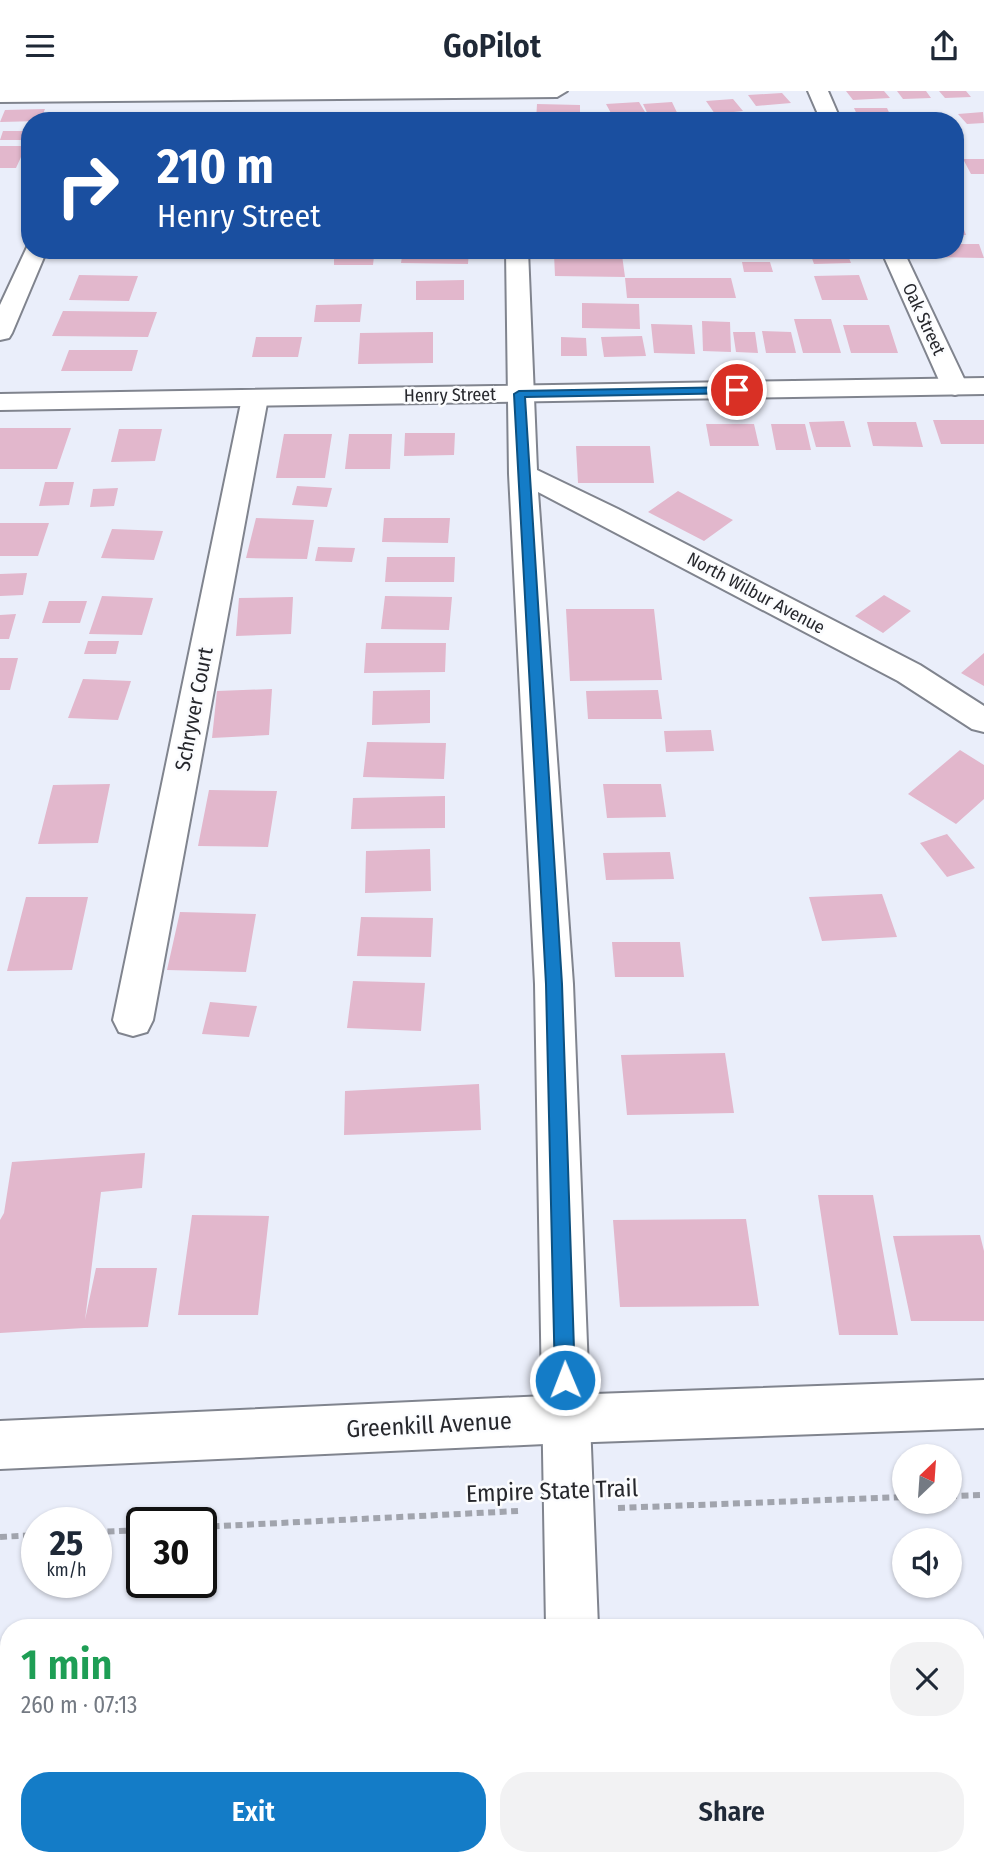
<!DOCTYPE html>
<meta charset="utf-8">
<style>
:root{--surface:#fff;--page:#f2f2f3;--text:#1f2937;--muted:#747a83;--accent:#147cc7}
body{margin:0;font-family:"Fira Sans Condensed",sans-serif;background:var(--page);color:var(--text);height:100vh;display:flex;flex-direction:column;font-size:26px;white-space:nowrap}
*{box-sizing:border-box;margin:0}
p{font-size:23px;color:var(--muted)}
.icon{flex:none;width:38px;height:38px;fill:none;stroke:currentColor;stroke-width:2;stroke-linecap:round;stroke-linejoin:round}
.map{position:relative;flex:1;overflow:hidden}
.side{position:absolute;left:0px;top:1528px;width:985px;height:247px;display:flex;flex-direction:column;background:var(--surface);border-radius:28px 28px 0 0;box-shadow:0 2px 5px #0004}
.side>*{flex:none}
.hud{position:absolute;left:21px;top:21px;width:943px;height:147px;border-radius:28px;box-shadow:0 2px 5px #0004;background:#1a4fa0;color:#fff;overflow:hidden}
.needle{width:46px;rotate:25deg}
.controls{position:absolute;left:892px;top:1353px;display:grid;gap:14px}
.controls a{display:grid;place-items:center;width:70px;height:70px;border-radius:50%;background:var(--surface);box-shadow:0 2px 5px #0004;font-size:35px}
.speed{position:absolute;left:21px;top:1416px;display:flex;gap:14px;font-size:35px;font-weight:700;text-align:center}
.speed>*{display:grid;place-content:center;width:91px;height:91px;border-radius:50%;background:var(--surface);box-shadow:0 2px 5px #0004;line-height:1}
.speed small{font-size:18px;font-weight:400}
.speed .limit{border:4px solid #111;border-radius:10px;background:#fff;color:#111}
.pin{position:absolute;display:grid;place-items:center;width:60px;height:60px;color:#fff;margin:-30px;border:4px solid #fff;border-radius:50%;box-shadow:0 2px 7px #0007}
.me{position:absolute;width:77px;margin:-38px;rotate:359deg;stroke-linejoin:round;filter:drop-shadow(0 0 5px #0008)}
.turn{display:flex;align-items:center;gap:24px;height:147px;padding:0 21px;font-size:32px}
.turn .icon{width:91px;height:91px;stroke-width:2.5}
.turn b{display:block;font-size:49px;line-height:60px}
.round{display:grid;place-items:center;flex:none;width:74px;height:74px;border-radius:28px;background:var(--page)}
.headline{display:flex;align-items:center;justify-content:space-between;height:119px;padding:0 21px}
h1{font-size:42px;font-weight:600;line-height:52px;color:#1e9e55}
.cta{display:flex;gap:14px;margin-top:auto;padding:14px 21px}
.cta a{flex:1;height:80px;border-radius:28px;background:var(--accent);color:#fff;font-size:28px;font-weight:600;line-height:80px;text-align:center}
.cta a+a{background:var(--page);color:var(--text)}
header{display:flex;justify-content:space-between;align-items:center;height:91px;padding:0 21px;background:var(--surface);font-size:32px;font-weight:600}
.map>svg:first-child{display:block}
</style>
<header><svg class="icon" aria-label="menu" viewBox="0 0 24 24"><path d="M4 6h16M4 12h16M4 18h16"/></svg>GoPilot<svg class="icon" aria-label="share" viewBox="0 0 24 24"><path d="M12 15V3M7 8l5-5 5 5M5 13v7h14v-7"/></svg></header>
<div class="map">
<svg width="984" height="1774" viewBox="0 0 984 1774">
<rect width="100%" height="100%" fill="#eaeefa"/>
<!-- building -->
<path fill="#e2b7cc" d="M846,0H884L890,7L853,9Z
M897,0H926L931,7L903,8Z
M939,0H966L971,6L945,7Z
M782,2L791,12L756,15L748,4Z
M733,8L743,20L715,23L706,10Z
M639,11L645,21L612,24L606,13Z
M672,11L681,30H651L643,13Z
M537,13L580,14V30H536Z
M854,17H887L893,30H860Z
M45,18L40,30L0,31L5,19Z
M346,21H377L375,30H344Z
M983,21L984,32L967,33L958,23Z
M389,22H419L417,30H387Z
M428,22H465L464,30H427Z
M3,40H30V49H0Z
M0,55H26L16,77H0Z
M963,68H984V83H971Z
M956,125H959L966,144H956Z
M956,153H979L984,167L932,166L929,159H956Z
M403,159H469L468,173L401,172Z
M700,159H737L738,165L701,164Z
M809,159H846L851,172L814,173Z
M554,163L622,164L625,186L555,185Z
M374,165L373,174H334V166Z
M742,171H770L773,181H744Z
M79,184L138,185L129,210L69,209Z
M859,184L868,209H822L814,185Z
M625,187H731L736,207H627Z
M464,189V209H416V190Z
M582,212L639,213L640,238L582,237Z
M362,213L360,231H314L316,214Z
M63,220L157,221L148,246L52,245Z
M794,228H831L841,262H803Z
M702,230L730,231L731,261L703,260Z
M651,233L692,234L695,263L654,262Z
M843,234H889L898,262H851Z
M762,240L791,241L796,262H766Z
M433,241V272L358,273L360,242Z
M733,241H755L758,262L736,261Z
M642,245L646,265L604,266L601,246Z
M256,246H302L298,266H252Z
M561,246L586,247L587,265H561Z
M69,259H138L132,280H61Z
M933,329H984V353H941Z
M844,330L851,356H816L809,331Z
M867,331H916L923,356L873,355Z
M706,333H754L759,355H710Z
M771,333H805L811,359H776Z
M0,337H71L57,378H0Z
M119,338H162L155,370L111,371Z
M405,342H455L454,364L404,365Z
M284,343H332L325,387H276Z
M349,343H392L390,378H345Z
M576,355H650L654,392H578Z
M45,391H74L69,414L39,415Z
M297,395L332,397L327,416L292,414Z
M118,397L114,415L90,416L93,398Z
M678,400L733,429L704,450L648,421Z
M256,427L314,429L307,468L246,467Z
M384,427H450L448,452L382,451Z
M0,432H49L38,465H0Z
M112,438L163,440L154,469L101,467Z
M318,456L355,457L352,471L315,470Z
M387,466H455L454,491H385Z
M27,482L23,504L0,505V483Z
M884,504L911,520L883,542L855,525Z
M102,505L153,507L142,544L89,543Z
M385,505L452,506L449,539L381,538Z
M293,506L291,543L236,545L239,507Z
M49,510H87L80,532H42Z
M566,518H654L662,589L570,590Z
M16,523L9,548H0V524Z
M88,550H119L116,563H84Z
M366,552H446L445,581L364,582Z
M984,562V595L961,582Z
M0,567H18L10,599H0Z
M83,588L131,590L118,629L68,627Z
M272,598L269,644L212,647L217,600Z
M430,599V632L372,634L373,600Z
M658,599L662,628H588L586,600Z
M711,639L714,660L666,661L664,640Z
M367,651L446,652L444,688L363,686Z
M960,659L984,674V708L956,733L908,703Z
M110,693L98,752L38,753L53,694Z
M603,693H661L666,726L607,727Z
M209,699L277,700L268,756L198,755Z
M445,705V737L351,738L353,707Z
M947,743L975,777L947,786L920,752Z
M430,758L431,800L365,802L366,760Z
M670,761L674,788L606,789L603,762Z
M882,803L897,846L822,850L809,806Z
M26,806H88L72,879L7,880Z
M180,821L256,823L246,881L167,879Z
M361,826L433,827L431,866L357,865Z
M612,851H680L684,886H615Z
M353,890L425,892L421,940L347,937Z
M210,911L257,915L249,946L202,943Z
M725,962L734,1022L627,1024L621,964Z
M479,993L481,1039L344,1044L345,1000Z
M145,1062L142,1097L101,1101L85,1229L96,1177H157L148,1236L84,1237L0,1242V1129L4,1122L12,1071Z
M818,1104H873L898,1244H839Z
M192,1124L269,1125L258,1224H178Z
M746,1128L759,1215L620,1216L613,1129Z
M980,1144L984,1160V1230H911L893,1145Z
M8,1603L9,1668H0V1640Z
M282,1766H327V1774H281Z"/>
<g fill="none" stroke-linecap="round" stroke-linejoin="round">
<defs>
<path id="minor" d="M0,0H567L557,6L0,11Z
M808,0H828L841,30H821Z
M28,154L30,159H47L12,242L9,247L0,249V214Z
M506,159H528L537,379L618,418L920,574L984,615V641L972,638L898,590L538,401L573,893L598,1536H546L535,893L509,383Z
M881,159H903L968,296L964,301L955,304L946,301L942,296Z
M255,299L264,302L268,307L153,929L147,941L133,945L119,941L113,929L242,307L246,302Z
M549,1766H607L608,1774H550Z"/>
<path id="major" d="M984,287V303L0,319V303Z
M984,1289V1337L566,1352L0,1378V1330L566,1304Z"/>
</defs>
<!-- minor casing -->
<use href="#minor" stroke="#80848e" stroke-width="4"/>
<!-- major casing -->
<use href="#major" stroke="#80848e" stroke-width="4"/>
<!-- path -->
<path stroke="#a1a4ad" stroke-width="6" stroke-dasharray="7 4.5" stroke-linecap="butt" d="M950,1405L984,1404
M618,1417L905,1406
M201,1436L518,1420
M96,1441L142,1439
M0,1446L37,1444"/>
<!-- minor -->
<use href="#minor" fill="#fff" fill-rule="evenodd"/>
<!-- major -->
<use href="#major" fill="#fff" fill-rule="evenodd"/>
</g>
<!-- route -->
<path fill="#147cc7" stroke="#0d5181" stroke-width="2" d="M737,296L743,299L741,302L525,306L562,893L575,1289L572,1296L565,1299L558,1296L555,1289L546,893L514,303L519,300Z"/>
<g text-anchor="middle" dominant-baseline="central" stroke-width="5" stroke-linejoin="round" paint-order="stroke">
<!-- far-street labels -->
<g font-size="18" fill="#26272c" stroke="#fbfcfe">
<text transform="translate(924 228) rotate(65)">Oak Street</text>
<text transform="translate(450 304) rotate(-1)">Henry Street</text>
<text transform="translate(756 502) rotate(28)">North Wilbur Avenue</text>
</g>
<!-- street labels -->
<g font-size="21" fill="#26272c" stroke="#fbfcfe">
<text transform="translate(194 618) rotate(-79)">Schryver Court</text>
</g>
<!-- near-street labels -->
<g font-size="24" fill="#26272c" stroke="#fbfcfe">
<text transform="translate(429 1334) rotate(-3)">Greenkill Avenue</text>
<text transform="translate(552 1400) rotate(-2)">Empire State Trail</text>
</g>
</g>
</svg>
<div class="controls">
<a><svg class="needle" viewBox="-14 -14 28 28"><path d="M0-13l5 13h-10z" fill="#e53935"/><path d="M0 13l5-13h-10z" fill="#747a83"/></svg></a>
<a><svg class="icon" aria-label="sound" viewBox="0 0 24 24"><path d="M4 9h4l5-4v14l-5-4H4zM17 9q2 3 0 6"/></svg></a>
</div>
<div class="speed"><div>25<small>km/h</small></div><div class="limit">30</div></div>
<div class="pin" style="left:737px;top:299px;background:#d93025"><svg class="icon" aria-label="arrive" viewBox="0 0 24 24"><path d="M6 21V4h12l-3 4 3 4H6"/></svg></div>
<svg class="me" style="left:565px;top:1289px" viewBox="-20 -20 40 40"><circle r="17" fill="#147cc7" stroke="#fff" stroke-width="3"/><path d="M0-11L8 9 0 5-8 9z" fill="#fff"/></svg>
<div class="hud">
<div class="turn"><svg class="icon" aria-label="right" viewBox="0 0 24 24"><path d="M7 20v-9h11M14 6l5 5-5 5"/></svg><div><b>210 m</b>Henry Street</div></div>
</div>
<section class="side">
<div class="headline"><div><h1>1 min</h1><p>260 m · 07:13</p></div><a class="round"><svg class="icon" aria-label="close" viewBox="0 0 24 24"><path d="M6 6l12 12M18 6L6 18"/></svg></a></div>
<div class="cta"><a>Exit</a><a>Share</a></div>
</section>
</div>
